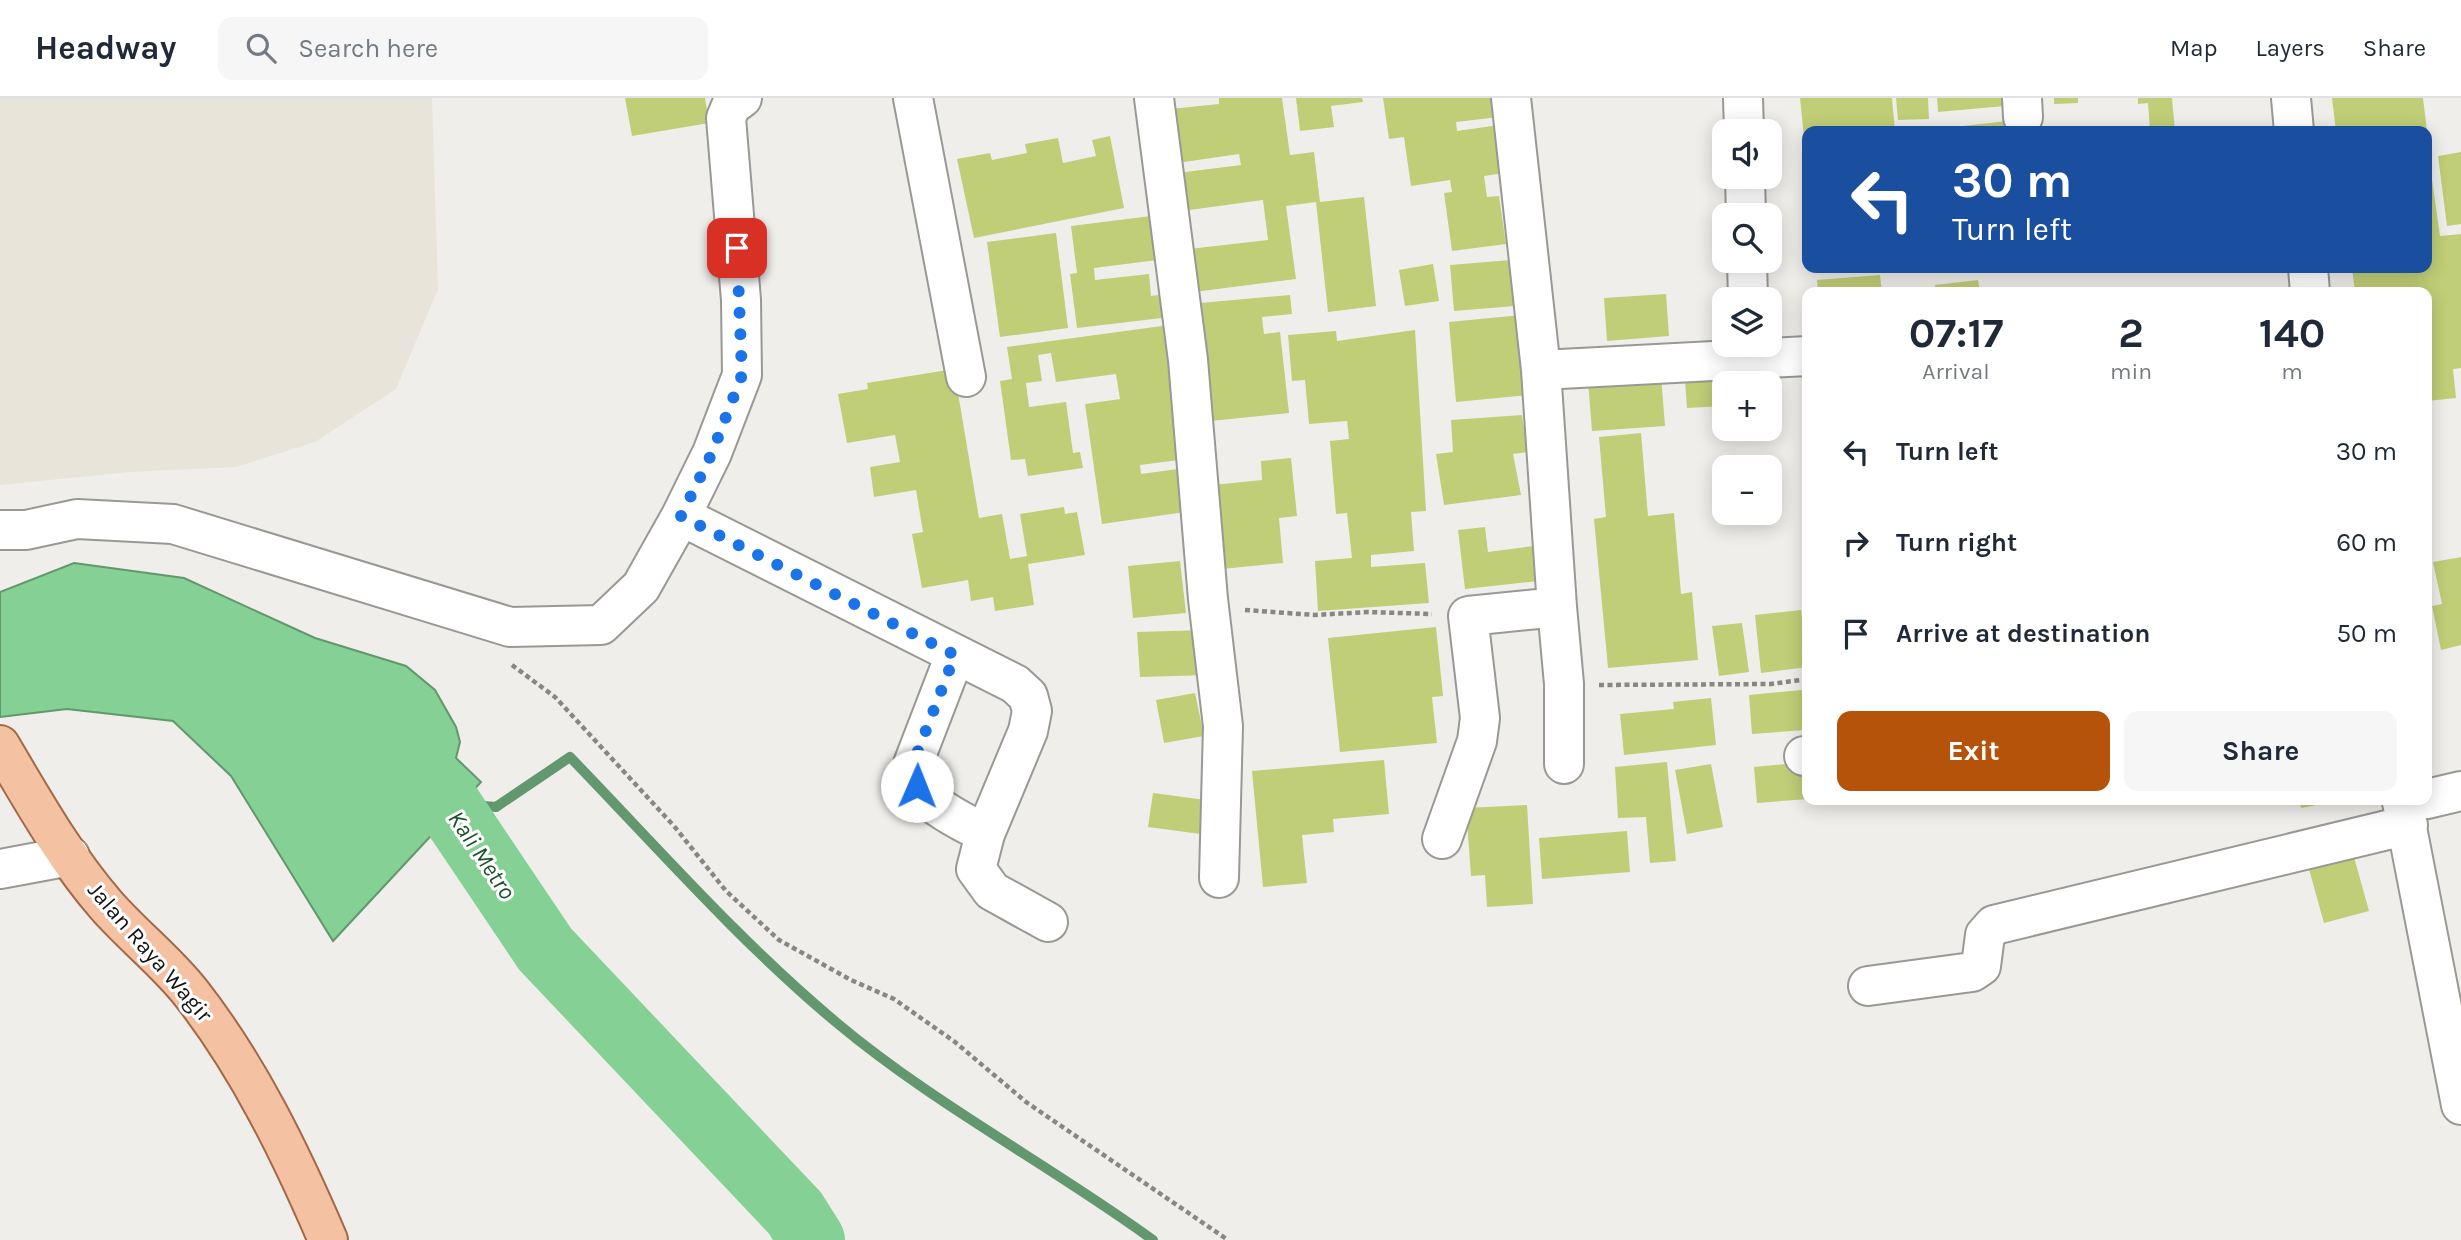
<!DOCTYPE html>
<meta charset="utf-8">
<style>
:root{--surface:#fff;--page:#f6f6f7;--text:#1f2937;--muted:#747a83;--line:#e0e1e3;--accent:#b45309}
body{margin:0;font-family:Karla,sans-serif;background:var(--page);color:var(--text);height:100vh;display:flex;flex-direction:column;font-size:26px;white-space:nowrap}
*{box-sizing:border-box;margin:0}
p{font-size:23px;color:var(--muted)}
.icon{flex:none;width:38px;height:38px;fill:none;stroke:currentColor;stroke-width:2;stroke-linecap:round;stroke-linejoin:round}
.map{position:relative;flex:1;overflow:hidden}
.sheet{position:absolute;left:1802px;top:189px;width:630px;height:518px;display:flex;flex-direction:column;background:var(--surface);border-radius:14px;box-shadow:0 4px 18px #0003}
.sheet>*{flex:none}
.guide{position:absolute;left:1802px;top:28px;width:630px;height:147px;border-radius:14px;box-shadow:0 4px 18px #0003;background:#1a4fa0;color:#fff;overflow:hidden}
.buttons{position:absolute;left:1712px;top:21px;display:grid;gap:14px}
.buttons a{display:grid;place-items:center;width:70px;height:70px;border-radius:14px;background:var(--surface);box-shadow:0 4px 18px #0003;font-size:35px}
.pin{position:absolute;display:grid;place-items:center;width:60px;height:60px;color:#fff;margin:-30px;border-radius:14px;box-shadow:0 4px 10px #0006}
.me{position:absolute;width:77px;margin:-38px;rotate:1deg;stroke-linejoin:round;filter:drop-shadow(0 0 5px #0008)}
.turn{display:flex;align-items:center;gap:24px;height:147px;padding:0 35px;font-size:32px}
.turn .icon{width:91px;height:91px;stroke-width:2.5}
.turn b{display:block;font-size:49px;line-height:60px}
.eta{display:flex;justify-content:space-evenly;align-items:center;height:119px;text-align:center}
.eta b{font-size:42px;font-weight:700;line-height:49px}
.cta{display:flex;gap:14px;margin-top:auto;padding:14px 35px}
.cta a{flex:1;height:80px;border-radius:14px;background:var(--accent);color:#fff;font-size:28px;font-weight:700;line-height:80px;text-align:center}
.cta a+a{background:var(--page);color:var(--text)}
ul{padding:0;list-style:none}
li{display:flex;align-items:center;gap:21px;height:91px;padding:0 35px}
li div{flex:1}
li b{display:block;font-size:26px}
li em{font-style:normal}
header{display:flex;align-items:center;gap:42px;box-sizing:border-box;height:98px;padding:0 35px;background:var(--surface);border-bottom:2px solid var(--line)}
header strong{font-size:33px}
nav{display:flex;gap:38px;margin-inline-start:auto;font-size:24px}
.search{width:490px;height:63px;background:var(--page);display:flex;align-items:center;gap:18px;box-sizing:border-box;padding:0 24px;border-radius:14px;color:var(--muted);font-size:26px}
.map>svg:first-child{display:block}
</style>
<header>
<strong>Headway</strong>
<div class="search"><svg class="icon" aria-label="search" viewBox="0 0 24 24"><circle cx="10" cy="10" r="6"/><path d="M15 15l6 6"/></svg>Search here</div>
<nav><a>Map</a><a>Layers</a><a>Share</a></nav>
</header>
<div class="map">
<svg width="2461" height="1142" viewBox="0 0 2461 1142">
<rect width="100%" height="100%" fill="#f0eeea"/>
<!-- built -->
<path fill="#e9e4d9" d="M0,0H432L438,191L396,291L315,344L236,369L130,374L0,387Z"/>
<!-- water -->
<path fill="#85d094" stroke="#63976d" stroke-width="2" d="M74,465L184,480L315,540L406,568L435,592L456,629L460,644L456,660L481,684L333,843L231,678L173,623L67,611L0,619V494Z"/>
<g fill="none" stroke-linecap="round" stroke-linejoin="round">
<!-- stream -->
<path stroke="#63976d" stroke-width="10" d="M447,705L496,709L570,659C657,749 741,845 837,925C935,1007 1050,1067 1153,1142"/>
<!-- river -->
<path stroke="#85d094" stroke-width="66" d="M380,663L447,705L545,851L795,1115L812,1142"/>
</g>
<!-- building -->
<path fill="#c0ce77" d="M625,0H705L709,25L632,38Z
M1219,0H1282L1290,57L1314,54L1320,104L1364,99L1376,208L1328,214L1316,104L1286,108L1296,181L1194,194L1189,151L1268,142L1263,102L1182,113L1177,75L1241,67L1239,56L1177,65L1170,11L1219,6Z
M1296,0H1362L1363,4L1331,8L1334,29L1300,33Z
M1383,0H1506L1508,18L1456,24L1457,33L1506,26L1512,74L1484,78L1487,99L1499,98L1506,146L1452,153L1444,95L1452,94L1450,82L1411,88L1404,39L1389,41Z
M1800,0H1892L1895,33H1808L1806,58Z
M1896,0H1928L1929,21L1898,22Z
M1937,0H2015L2016,7L1938,14Z
M2054,0H2078V5L2054,6Z
M2138,0H2172L2175,33H2150L2148,5L2138,6Z
M2332,0H2423L2427,33H2336Z
M2035,20L2037,33H1936V31Z
M1110,38L1124,110L974,140L957,61L990,55L992,62L1027,55L1025,46L1058,40L1063,65L1096,58L1092,42Z
M2427,46L2440,138L2461,136V270L2453,271L2456,300L2427,303V194H2355L2352,170H2427Z
M2461,54V126L2447,128L2438,58Z
M1159,117L1165,161L1094,170L1095,182L1149,176L1151,198L1177,195L1179,218L1077,230L1070,176L1077,175L1071,128Z
M1056,135L1068,230L1000,239L987,144Z
M1511,162L1515,208L1454,213L1450,167Z
M1433,166L1439,203L1405,208L1399,172Z
M1880,177L1882,194H1818L1817,182Z
M1978,182L1980,194H1936L1935,187Z
M1666,196L1669,238L1607,243L1604,200Z
M1290,197L1292,216L1262,219L1264,236L1280,234L1289,315L1201,324L1189,206Z
M1521,217L1529,297L1456,304L1449,224Z
M1177,226L1179,362L1140,367L1141,376L1178,371L1185,414L1102,426L1085,306L1120,301L1116,276L1056,284L1051,255L1038,257L1042,283L1026,285L1029,309L1066,304L1073,355L1080,354L1083,370L1028,378L1025,361L1011,362L1000,283L1012,281L1007,249Z
M1415,232L1426,413L1411,414L1414,453L1371,457V469L1425,465L1429,505L1318,513L1315,463L1352,460L1347,415L1336,416L1330,343L1349,341L1347,323L1309,326L1305,282L1292,283L1288,237L1336,233L1337,243Z
M954,271L979,420L1002,416L1010,461L1027,458L1020,416L1064,409L1065,416L1077,414L1085,457L1028,466L1034,507L995,513L993,499L971,503L968,482L922,490L912,436L923,434L916,392L874,399L870,369L900,364L895,337L847,345L838,296L868,291L867,285Z
M1661,278L1665,328L1592,333L1588,283Z
M1727,281V285H1724V308L1687,310L1685,282Z
M1522,317L1528,354L1513,356L1521,397L1444,407L1436,356L1453,354L1451,322Z
M1641,335L1648,418L1674,415L1681,496L1692,494L1698,562L1608,570L1594,421L1606,419L1599,339Z
M1291,360L1297,418L1279,420L1283,465L1222,471L1213,387L1262,382L1261,363Z
M1485,429L1488,454L1534,448L1538,483L1465,491L1458,432Z
M2461,459V547L2441,552L2432,508L2442,506L2433,464Z
M1180,463L1186,515L1133,520L1128,468Z
M1801,512L1808,569L1761,575L1755,517Z
M1742,525L1749,574L1719,578L1712,528Z
M1436,529L1443,598L1432,599L1437,645L1340,654L1328,540Z
M1206,532L1208,577L1140,579L1137,534Z
M1802,592L1806,632L1752,636L1749,597Z
M1195,595L1204,638L1164,645L1156,602Z
M1711,600L1716,647L1624,657L1620,616L1674,611L1673,604Z
M1384,662L1389,716L1333,721L1334,734L1302,737L1307,785L1263,789L1252,673Z
M1667,664L1676,763L1650,765L1646,719L1618,720L1615,669Z
M1808,664V701L1757,705L1754,669Z
M1711,666L1723,729L1687,736L1675,672Z
M1153,695L1206,702L1201,736L1148,729Z
M2299,702H2338V703L2301,710Z
M1527,707L1533,806L1487,809L1485,777L1471,778L1466,710Z
M1627,733L1630,774L1542,781L1539,740Z
M2352,752L2369,813L2324,825L2307,764Z"/>
<g fill="none" stroke-linecap="round" stroke-linejoin="round">
<defs>
<path id="minor" d="M913,0L966,279
M1154,0L1188,262L1208,501L1223,628L1219,780
M1743,0L1744,33
M2022,0L2023,19
M2291,0L2294,33
M1745,79L1746,117
M1747,163L1748,201
M2308,170L2310,194
M1541,272L1808,258
M681,418L1015,586L1028,598L1032,613L1028,633L985,736L976,771L992,793L1048,824
M0,432H26L77,421L173,426L510,529L601,527L641,489L681,418L712,355L742,277L741,202L726,20L731,8L742,0
M1557,509L1564,586V666
M955,557L913,666C911,703 958,720 985,736
M1804,658H1808
M2427,701L2461,693
M2402,704L2461,1007
M1442,741L1477,643L1480,620L1468,518L1557,509L1541,272L1511,0
M0,771L70,758
M1868,888L1972,874L1981,868L1985,837L1994,827L2408,727"/>
<path id="major" d="M0,647C32,701 65,760 106,807C133,838 166,863 191,895C249,969 291,1056 328,1142"/>
</defs>
<!-- minor casing -->
<use href="#minor" stroke="#999894" stroke-width="42"/>
<!-- major casing -->
<use href="#major" stroke="#a16948" stroke-width="42"/>
<!-- path -->
<path stroke="#888784" stroke-width="4.5" stroke-dasharray="5 3.5" stroke-linecap="butt" d="M1245,512L1315,517L1367,514L1432,516
M512,567L555,599L674,728L726,793L779,842L851,882L894,901L955,944L1026,1004L1228,1142
M1599,587L1771,586L1808,581"/>
<!-- minor -->
<use href="#minor" stroke="#fff" stroke-width="38"/>
<!-- major -->
<use href="#major" stroke="#f5c1a3" stroke-width="38"/>
</g>
<g fill="none" stroke-linecap="round" stroke-linejoin="round">
<!-- route -->
<path stroke="#1a73e8" stroke-width="12" stroke-dasharray="0 21.6" d="M737,150L742,277L712,355L681,418L955,557L913,666L917,688"/>
</g>
<g text-anchor="middle" dominant-baseline="central" stroke-width="6" stroke-linejoin="round" paint-order="stroke">
<!-- street labels -->
<g font-size="23" fill="#131312" stroke="#fff">
<text transform="translate(150 854) rotate(49)">Jalan Raya Wagir</text>
</g>
<!-- water labels -->
<g font-size="24" font-style="italic" fill="#1c522b" stroke="#fff">
<text transform="translate(482 757) rotate(56)">Kali Metro</text>
</g>
</g>
</svg>
<div class="buttons">
<a><svg class="icon" aria-label="sound" viewBox="0 0 24 24"><path d="M4 9h4l5-4v14l-5-4H4zM17 9q2 3 0 6"/></svg></a>
<a><svg class="icon" aria-label="search" viewBox="0 0 24 24"><circle cx="10" cy="10" r="6"/><path d="M15 15l6 6"/></svg></a>
<a><svg class="icon" aria-label="layers" viewBox="0 0 24 24"><path d="M12 4l9 5-9 5-9-5zM3 14l9 5 9-5"/></svg></a>
<a>+</a>
<a>−</a>
</div>
<div class="pin" style="left:737px;top:150px;background:#d93025"><svg class="icon" aria-label="arrive" viewBox="0 0 24 24"><path d="M6 21V4h12l-3 4 3 4H6"/></svg></div>
<svg class="me" style="left:917px;top:688px" viewBox="-20 -20 40 40"><circle r="19" fill="#fff"/><path d="M0-13L10 11 0 6-10 11z" fill="#1a73e8"/></svg>
<div class="guide">
<div class="turn"><svg class="icon" aria-label="left" viewBox="0 0 24 24"><path d="M17 20v-9H6M10 6l-5 5 5 5"/></svg><div><b>30 m</b>Turn left</div></div>
</div>
<section class="sheet">
<div class="eta">
<div><b>07:17</b><p>Arrival</p></div>
<div><b>2</b><p>min</p></div>
<div><b>140</b><p>m</p></div>
</div>
<ul>
<li><svg class="icon" aria-label="left" viewBox="0 0 24 24"><path d="M17 20v-9H6M10 6l-5 5 5 5"/></svg><div><b>Turn left</b></div><em>30 m</em></li>
<li><svg class="icon" aria-label="right" viewBox="0 0 24 24"><path d="M7 20v-9h11M14 6l5 5-5 5"/></svg><div><b>Turn right</b></div><em>60 m</em></li>
<li><svg class="icon" aria-label="arrive" viewBox="0 0 24 24"><path d="M6 21V4h12l-3 4 3 4H6"/></svg><div><b>Arrive at destination</b></div><em>50 m</em></li>
</ul>
<div class="cta"><a>Exit</a><a>Share</a></div>
</section>
</div>
